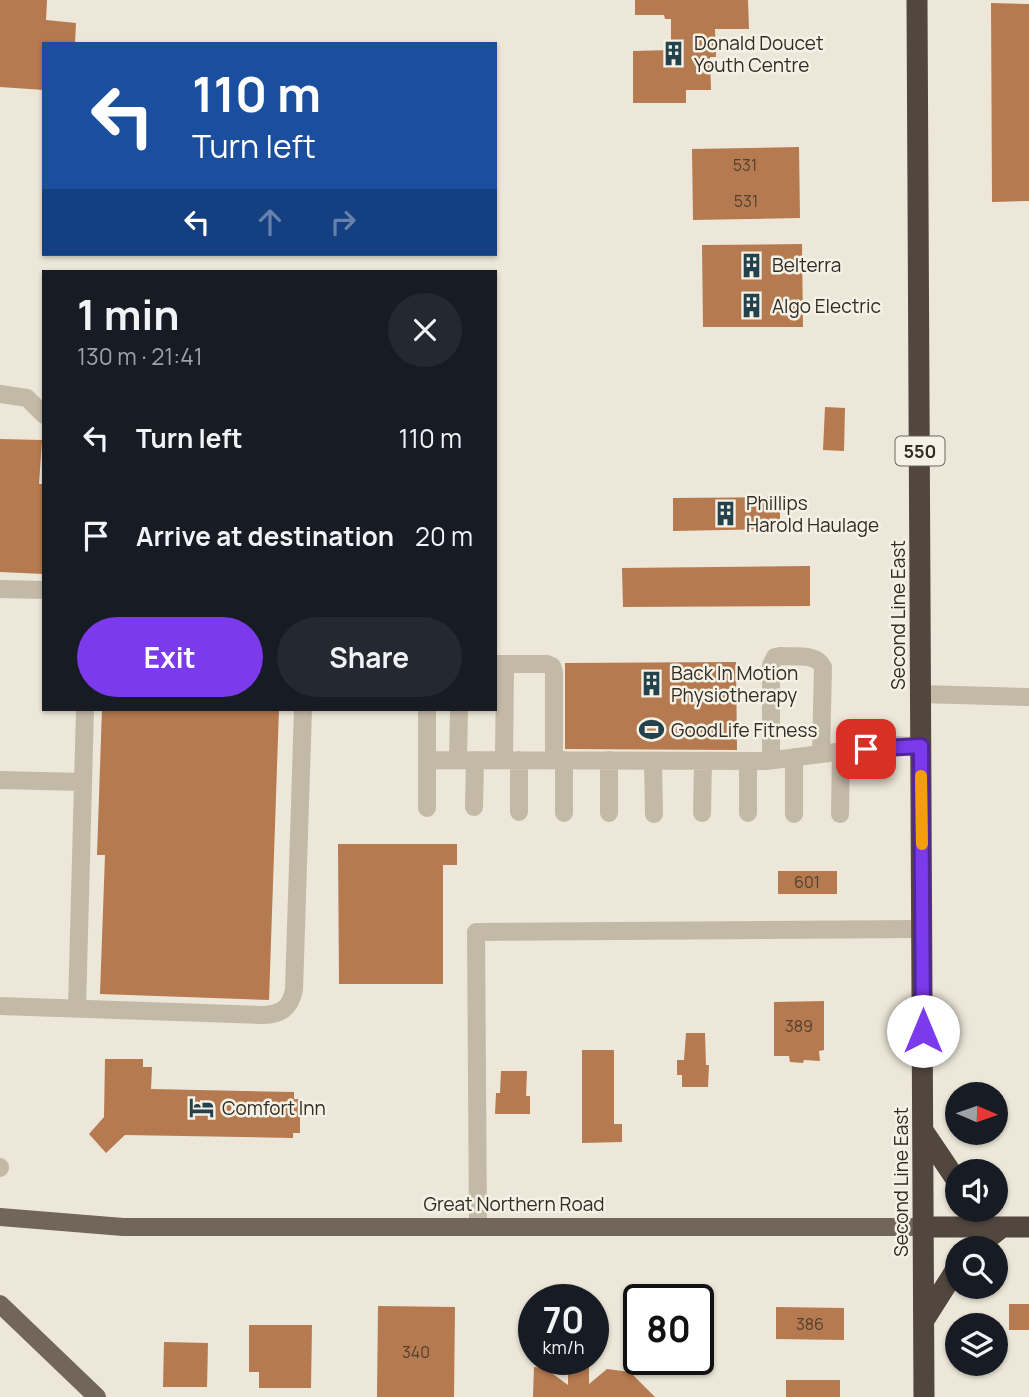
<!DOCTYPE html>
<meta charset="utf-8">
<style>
:root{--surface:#171b24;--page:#242831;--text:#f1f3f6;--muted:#9ea1a6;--accent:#7c3aed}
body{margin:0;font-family:Manrope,sans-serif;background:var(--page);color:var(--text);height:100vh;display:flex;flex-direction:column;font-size:26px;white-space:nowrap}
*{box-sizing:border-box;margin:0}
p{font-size:23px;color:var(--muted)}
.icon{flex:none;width:38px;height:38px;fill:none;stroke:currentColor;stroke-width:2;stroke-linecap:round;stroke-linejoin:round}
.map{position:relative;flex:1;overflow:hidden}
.details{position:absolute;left:42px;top:270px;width:455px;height:441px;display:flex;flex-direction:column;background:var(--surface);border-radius:0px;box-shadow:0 2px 5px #0004}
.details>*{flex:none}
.top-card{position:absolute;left:42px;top:42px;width:455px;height:214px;border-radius:0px;box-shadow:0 2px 5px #0004;background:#1a4fa0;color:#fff;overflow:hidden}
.needle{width:46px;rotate:92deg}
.controls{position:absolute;left:945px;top:1082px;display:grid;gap:14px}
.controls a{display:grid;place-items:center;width:63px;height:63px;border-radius:50%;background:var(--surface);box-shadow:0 2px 5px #0004;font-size:35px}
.speed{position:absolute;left:518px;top:1284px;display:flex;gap:14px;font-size:35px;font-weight:700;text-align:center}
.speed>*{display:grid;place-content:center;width:91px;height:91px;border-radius:50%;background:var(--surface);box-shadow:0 2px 5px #0004;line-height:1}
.speed small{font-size:18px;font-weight:400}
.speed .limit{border:4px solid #111;border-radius:10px;background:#fff;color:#111}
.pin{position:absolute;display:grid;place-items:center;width:60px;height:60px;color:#fff;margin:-30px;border-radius:14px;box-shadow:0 4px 10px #0006}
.me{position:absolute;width:77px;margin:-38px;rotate:0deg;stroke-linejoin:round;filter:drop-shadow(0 0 5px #0008)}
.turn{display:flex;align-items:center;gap:24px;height:147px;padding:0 35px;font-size:32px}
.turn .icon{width:91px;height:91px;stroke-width:2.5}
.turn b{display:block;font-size:49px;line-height:60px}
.lanes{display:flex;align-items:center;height:66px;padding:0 35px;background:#0003;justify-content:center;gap:35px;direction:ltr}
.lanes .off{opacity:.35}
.round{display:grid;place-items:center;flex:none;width:74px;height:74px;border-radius:37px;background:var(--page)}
.head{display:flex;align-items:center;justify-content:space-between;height:119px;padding:0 35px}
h1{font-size:42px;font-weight:700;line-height:52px}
.cta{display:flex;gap:14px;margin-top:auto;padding:14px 35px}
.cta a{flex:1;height:80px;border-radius:42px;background:var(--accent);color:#fff;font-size:28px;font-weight:700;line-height:80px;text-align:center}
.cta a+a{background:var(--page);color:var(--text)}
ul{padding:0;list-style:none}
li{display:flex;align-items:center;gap:21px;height:98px;padding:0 35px}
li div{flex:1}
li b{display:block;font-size:26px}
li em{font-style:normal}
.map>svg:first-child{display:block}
</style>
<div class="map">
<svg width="1029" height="1397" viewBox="0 0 1029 1397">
<rect width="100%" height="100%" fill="#ede7d9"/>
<!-- building -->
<path fill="#b57a4f" d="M0,0H47L46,20L76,23L75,44H44V90L0,87Z
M635,0H748L749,29H715L716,57H710L711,90H686V103H633V51L671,50V19H665L664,15H635Z
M991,3L1029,4V201L992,202Z
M799,147L800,218L693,220L692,149Z
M802,244L803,327H703L702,245Z
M825,407L845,408L844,451L823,450Z
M0,439L42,440L39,484H44V574L0,572Z
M780,497V529L673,531V498Z
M810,566V606L623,607L622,568Z
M736,662L737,750L565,749V663Z
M102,709H279L269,1000L100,994L105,855H97Z
M338,844H457V865H443V984H339Z
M778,871H837V894H778Z
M824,1001V1050L819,1051L820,1061L804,1060L803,1063L790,1062L789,1056H774V1002Z
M686,1033H705L706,1065H709L708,1087H682V1075H677V1060H684Z
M582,1050H614V1124H622V1142L582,1143Z
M105,1059H143V1067H152L151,1089L294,1092V1099H300V1133H293V1138L125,1135L106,1153L89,1134L104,1117Z
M501,1071H527L526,1096H530V1114H495L496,1093H500Z
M1009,1304H1029V1330H1009Z
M378,1306L455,1307L454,1397H377Z
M776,1307L844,1308V1340L776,1339Z
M249,1325H312L311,1388H259V1372H249Z
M164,1342L208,1343L207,1387H163Z
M568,1365H589V1384L607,1369L630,1372L655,1397H533L534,1367L545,1368L568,1385Z
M786,1380H840V1397H786Z"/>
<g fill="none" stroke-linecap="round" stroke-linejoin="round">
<!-- minor -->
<path stroke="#c3b9a7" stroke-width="18" d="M0,394L27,398L44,415
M0,589L44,590
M495,664H547L552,666L554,672V760
M921,694L1029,697
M427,709V760L766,761L892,745L921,746
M458,760L459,709
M504,760L505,664
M564,760V813
M609,760V813
M771,760V665L775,657L780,656C794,657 817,653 823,667L821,754
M653,761L654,814
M748,761V813
M0,780L83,782
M474,807L475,760
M427,808V760
M519,812V760
M702,813L703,761
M794,814V757
M840,814L841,752
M0,1006L261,1015C280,1015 290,1009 294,990L303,709
M77,1008L85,709
M0,1167V1168
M478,1227L476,932L922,929"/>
<!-- major -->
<path stroke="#716659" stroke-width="18" d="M0,1217L123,1227H924
M0,1304L97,1397"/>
<!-- highway -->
<path stroke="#51473f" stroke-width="21" d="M917,0L924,1397
M924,1132L957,1181
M924,1227H1029
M976,1248L1002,1227
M924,1320L957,1268"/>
</g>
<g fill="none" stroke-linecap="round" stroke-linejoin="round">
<defs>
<path id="route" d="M866,749L921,746L923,1031"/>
</defs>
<!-- route casing -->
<use href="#route" stroke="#51269a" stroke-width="18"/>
<!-- route -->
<use href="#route" stroke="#7c3aed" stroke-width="12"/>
<!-- slow -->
<path stroke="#f59e0b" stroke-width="12" d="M921,776L922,844"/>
</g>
<!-- icons -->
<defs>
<symbol id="building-bare" viewBox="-9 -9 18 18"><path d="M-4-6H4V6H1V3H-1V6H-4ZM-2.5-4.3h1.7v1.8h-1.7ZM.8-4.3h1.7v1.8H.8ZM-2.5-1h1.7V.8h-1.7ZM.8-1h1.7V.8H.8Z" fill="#22424d" stroke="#f6f1e5" stroke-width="2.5" paint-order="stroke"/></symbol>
<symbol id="stadium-bare" viewBox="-9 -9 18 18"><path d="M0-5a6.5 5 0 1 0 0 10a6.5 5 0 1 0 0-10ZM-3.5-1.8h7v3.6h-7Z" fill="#22424d" stroke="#f6f1e5" stroke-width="2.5" paint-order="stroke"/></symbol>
<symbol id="hotel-bare" viewBox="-9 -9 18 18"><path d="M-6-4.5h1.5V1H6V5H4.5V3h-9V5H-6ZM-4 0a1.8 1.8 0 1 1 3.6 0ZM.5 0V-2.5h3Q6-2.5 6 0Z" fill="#22424d" stroke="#f6f1e5" stroke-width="2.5" paint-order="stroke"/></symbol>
</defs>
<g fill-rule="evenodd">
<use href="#building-bare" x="656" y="36" width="35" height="35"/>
<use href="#building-bare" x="734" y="248" width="35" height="35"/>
<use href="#building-bare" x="734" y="288" width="35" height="35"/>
<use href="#building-bare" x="708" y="496" width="35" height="35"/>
<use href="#building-bare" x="634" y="666" width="35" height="35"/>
<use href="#stadium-bare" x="634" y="712" width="35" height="35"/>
<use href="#hotel-bare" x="184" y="1090" width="35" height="35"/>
</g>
<g text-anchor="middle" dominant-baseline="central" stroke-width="5" stroke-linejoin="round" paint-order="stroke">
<!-- number labels -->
<g font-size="16" fill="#524030">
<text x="745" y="165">531</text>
<text x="746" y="201">531</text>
<text x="807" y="882">601</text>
<text x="799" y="1026">389</text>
<text x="810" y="1324">386</text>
<text x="416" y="1352">340</text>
</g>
<!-- shield labels -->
<rect fill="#f6f1e5" stroke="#6c675f" stroke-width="2" x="895.5" y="436.5" width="49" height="29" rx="5"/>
<g font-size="18" font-weight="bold" fill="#312c26">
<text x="920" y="451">550</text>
</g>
<!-- poi labels -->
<g font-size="19" fill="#312c26" stroke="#f6f1e5" text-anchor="start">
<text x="694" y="43">Donald Doucet<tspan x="694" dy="22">Youth Centre</tspan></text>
<text x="772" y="265">Belterra</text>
<text x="772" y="306">Algo Electric</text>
<text x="746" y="503">Phillips<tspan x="746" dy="22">Harold Haulage</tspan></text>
<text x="671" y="673">Back In Motion<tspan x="671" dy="22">Physiotherapy</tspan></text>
<text x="671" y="730">GoodLife Fitness</text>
<text x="222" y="1108">Comfort Inn</text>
</g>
<!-- street labels -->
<g font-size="19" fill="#312c26" stroke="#f6f1e5">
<text transform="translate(898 615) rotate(-90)">Second Line East</text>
<text transform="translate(901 1182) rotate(-90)">Second Line East</text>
<text x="514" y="1204">Great Northern Road</text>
</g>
</g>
</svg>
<div class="controls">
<a><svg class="needle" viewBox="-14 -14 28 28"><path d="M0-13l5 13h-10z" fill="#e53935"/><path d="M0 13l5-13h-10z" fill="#9ea1a6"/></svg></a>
<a><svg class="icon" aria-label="sound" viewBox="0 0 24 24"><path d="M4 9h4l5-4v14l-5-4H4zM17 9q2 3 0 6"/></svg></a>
<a><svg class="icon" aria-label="search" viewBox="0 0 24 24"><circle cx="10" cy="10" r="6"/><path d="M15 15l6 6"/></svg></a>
<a><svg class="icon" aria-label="layers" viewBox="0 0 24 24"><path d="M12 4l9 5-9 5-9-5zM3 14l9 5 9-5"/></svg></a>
</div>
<div class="speed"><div>70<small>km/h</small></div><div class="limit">80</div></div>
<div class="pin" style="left:866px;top:749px;background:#d93025"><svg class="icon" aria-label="arrive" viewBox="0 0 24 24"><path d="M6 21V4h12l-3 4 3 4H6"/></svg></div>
<svg class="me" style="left:923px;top:1031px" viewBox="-20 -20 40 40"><circle r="19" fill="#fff"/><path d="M0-13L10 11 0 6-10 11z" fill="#7c3aed"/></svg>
<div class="top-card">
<div class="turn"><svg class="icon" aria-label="left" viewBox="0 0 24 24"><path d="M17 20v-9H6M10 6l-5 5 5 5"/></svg><div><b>110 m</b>Turn left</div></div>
<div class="lanes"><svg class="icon" aria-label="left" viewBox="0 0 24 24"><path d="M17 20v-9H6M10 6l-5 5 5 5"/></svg><svg class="icon off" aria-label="ahead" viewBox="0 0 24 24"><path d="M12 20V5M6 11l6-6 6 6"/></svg><svg class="icon off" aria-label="right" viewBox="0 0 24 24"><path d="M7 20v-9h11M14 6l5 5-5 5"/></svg></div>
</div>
<section class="details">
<div class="head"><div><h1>1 min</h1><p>130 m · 21:41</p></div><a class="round"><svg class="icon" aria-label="close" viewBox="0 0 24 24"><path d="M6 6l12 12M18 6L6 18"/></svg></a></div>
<ul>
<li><svg class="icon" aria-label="left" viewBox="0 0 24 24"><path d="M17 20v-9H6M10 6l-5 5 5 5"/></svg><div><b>Turn left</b></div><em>110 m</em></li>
<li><svg class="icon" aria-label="arrive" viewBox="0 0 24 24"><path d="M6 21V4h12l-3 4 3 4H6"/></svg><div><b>Arrive at destination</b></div><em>20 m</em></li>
</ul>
<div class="cta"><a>Exit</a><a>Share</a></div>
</section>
</div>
